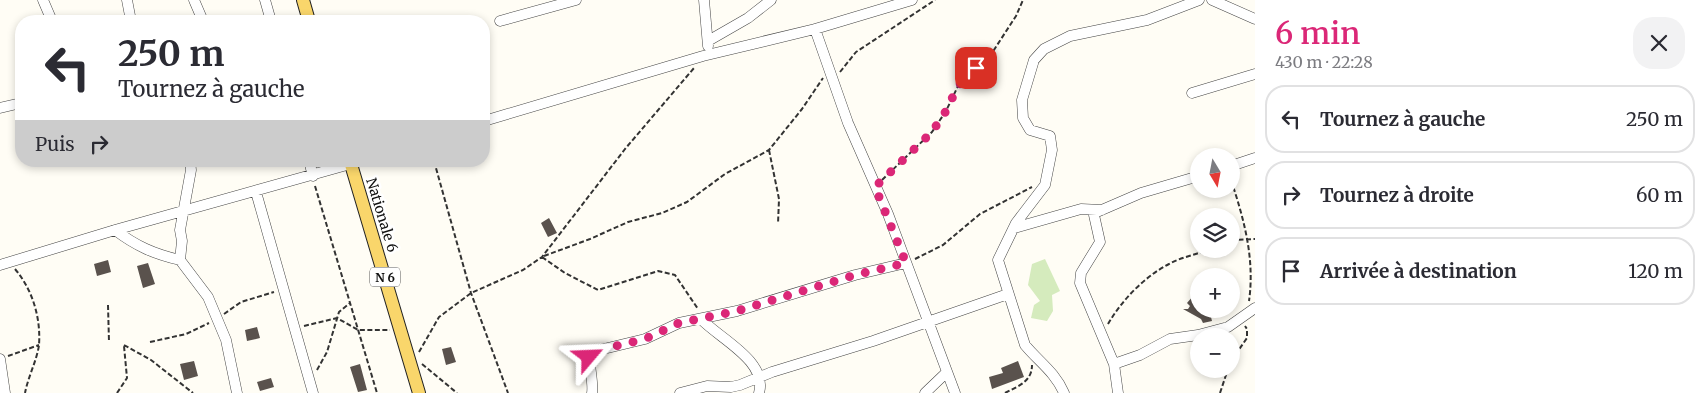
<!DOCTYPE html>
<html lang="fr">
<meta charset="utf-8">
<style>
:root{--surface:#fff;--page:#f2f2f3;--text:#2b2b33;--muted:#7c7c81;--line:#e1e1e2;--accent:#db2777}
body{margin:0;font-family:Merriweather,serif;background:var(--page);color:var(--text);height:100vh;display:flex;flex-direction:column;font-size:19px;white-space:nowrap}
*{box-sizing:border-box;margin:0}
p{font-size:16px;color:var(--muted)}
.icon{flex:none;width:28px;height:28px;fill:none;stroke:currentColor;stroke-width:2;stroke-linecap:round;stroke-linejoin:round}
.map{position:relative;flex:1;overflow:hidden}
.panel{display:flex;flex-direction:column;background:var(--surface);width:450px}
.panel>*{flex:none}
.guide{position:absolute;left:15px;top:15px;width:475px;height:152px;border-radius:20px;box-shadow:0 2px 8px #0003;background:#fff;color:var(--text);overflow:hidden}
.needle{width:32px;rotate:170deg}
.controls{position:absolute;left:1190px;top:148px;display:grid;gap:10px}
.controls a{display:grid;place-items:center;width:50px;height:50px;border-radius:50%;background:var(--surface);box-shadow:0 2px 8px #0003;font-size:25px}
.pin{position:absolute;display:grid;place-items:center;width:42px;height:42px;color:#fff;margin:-21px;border-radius:10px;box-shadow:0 2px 8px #0006}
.me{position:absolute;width:55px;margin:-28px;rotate:64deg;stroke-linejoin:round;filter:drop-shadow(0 0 4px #0008)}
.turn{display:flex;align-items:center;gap:18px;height:105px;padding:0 20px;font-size:22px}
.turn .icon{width:65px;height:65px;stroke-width:2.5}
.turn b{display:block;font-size:35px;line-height:42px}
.then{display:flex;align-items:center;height:48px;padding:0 20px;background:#0003;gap:10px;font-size:19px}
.round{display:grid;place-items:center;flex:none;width:52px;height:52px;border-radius:20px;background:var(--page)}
.overview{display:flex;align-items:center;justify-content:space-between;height:85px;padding:0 20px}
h1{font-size:30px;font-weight:600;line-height:38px;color:var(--accent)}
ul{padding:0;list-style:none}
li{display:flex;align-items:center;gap:15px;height:68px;margin:0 10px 8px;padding:0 10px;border:2px solid var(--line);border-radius:20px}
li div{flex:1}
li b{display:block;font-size:19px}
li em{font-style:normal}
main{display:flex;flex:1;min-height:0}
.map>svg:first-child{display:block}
</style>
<main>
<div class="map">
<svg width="1255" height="393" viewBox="0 0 1255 393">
<rect width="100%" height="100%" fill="#fffdf5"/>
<!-- green -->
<path fill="#d5ebbd" d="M1045,259L1060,291L1052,295L1053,311L1047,321L1031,318L1034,305L1040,301L1028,285L1032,264Z"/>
<!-- building -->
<path fill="#5a524d" d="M549,218L557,233L548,237L541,223Z
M108,260L111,272L97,276L94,264Z
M148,263L155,284L143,288L137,266Z
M1199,289V309H1209L1212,321L1203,323L1201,319L1183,309H1188L1190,306L1187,303Z
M257,327L260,338L247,341L245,330Z
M451,347L456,362L446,365L442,349Z
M194,361L198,376L184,380L180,364Z
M1018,361L1024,377L992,389L989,377L1003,373L1001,368Z
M360,364L367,390L358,392L350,367Z
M271,378L274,387L260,391L257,382Z"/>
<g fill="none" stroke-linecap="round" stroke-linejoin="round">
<defs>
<path id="minor" d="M43,0L52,21
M127,0L131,21
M194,0L203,21
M265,0L271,21
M704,0L708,46
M1212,0L1255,19
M500,21L576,0
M815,29L848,123L888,214L955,393
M708,41L748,18L771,0
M1192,93L1255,74
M0,108L21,103
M484,121L703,56L815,29L912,0
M190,161L191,170L180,230L182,241L180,260L208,297L226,340L237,393
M309,161L313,176
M1231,166L1255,158
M256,192L313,393
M1014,228L1081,209L1102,210
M115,230C136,246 154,254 180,260
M0,265L115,230L361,161
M701,319C720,339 768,361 759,393
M0,359L5,393
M1114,364L1140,355L1170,339L1198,335L1228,327L1255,308
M592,393C594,381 587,360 591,352L645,339L679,323L737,311L855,275L906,263
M680,393L707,386L731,387L740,385L772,372L873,341L1008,294
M925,393L947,372
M1064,393C1055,372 1039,362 1025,345L998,260L1016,223L1045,185L1052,150L1050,136L1030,130L1023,118L1022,100L1034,60L1044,49L1070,36L1147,20L1199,0
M1118,393L1114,364L1080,283L1081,273L1100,242L1094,215L1097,212L1141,193L1199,176"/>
<path id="major" d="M303,0L309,21
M350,161L419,393"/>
</defs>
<!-- minor casing -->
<use href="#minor" stroke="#444" stroke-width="11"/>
<!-- major casing -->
<use href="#major" stroke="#222" stroke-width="14"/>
<!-- path -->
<path stroke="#333" stroke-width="2" stroke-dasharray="5 2.5" stroke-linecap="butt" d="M840,72L856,52L935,0
M769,150L779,199L778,224
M434,161L471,293L508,393
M882,180L932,132L946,111L958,86L990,56L1016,16L1023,0
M1231,180C1244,219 1255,259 1249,301
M315,186L377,393
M1231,240L1255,239
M544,256L590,239L628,222L662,213L687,202L725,174L769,150L802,109L823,78
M542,257L565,273L598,290L658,271L675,275L698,309
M915,259L943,245L980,214L1032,187
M15,269C32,289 41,317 39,345C37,360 28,377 25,393
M108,305L109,342
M224,314L241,302L274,292
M1108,324C1122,300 1144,277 1169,264C1181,257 1196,255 1209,249
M304,326L337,318L358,330H390
M150,342L186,334L209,323
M124,345L151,360L193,393
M419,352L439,317L471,293L523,270L542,257L625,149L694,68
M8,356L39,345
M1231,361L1247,338V329L1245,326
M422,364L457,393
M317,370L327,352L339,312L350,303
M117,393L127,378L124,346
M1005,393C1018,386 1032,382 1032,365
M1220,393L1228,369"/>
<!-- minor -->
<use href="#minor" stroke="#fff" stroke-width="10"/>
<!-- major -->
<use href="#major" stroke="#f9d66b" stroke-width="12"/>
</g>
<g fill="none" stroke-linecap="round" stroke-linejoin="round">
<!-- route -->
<path stroke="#db2777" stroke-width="9" stroke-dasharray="0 16.2" d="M589,357L591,352L645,339L679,323L737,311L855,275L906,263L875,187L932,132L946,111L958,86L976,68"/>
</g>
<g text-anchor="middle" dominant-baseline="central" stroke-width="5" stroke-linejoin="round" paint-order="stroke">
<!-- shield labels -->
<rect fill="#fff" stroke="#585858" stroke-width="1" x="370" y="267.5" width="30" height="19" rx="4"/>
<g font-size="12" font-weight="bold" fill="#111">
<text x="385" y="277">N 6</text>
</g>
<!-- street labels -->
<g font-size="14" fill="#111" stroke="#fff">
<text transform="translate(382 215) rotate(73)">Nationale 6</text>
</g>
</g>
</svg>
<div class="controls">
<a><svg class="needle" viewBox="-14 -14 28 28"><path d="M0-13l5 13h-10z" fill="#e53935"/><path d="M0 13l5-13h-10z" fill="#7c7c81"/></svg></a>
<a><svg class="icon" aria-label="layers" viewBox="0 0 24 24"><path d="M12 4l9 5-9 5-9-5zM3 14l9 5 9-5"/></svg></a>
<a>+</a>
<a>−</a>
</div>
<div class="pin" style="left:976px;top:68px;background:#d93025"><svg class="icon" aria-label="arrive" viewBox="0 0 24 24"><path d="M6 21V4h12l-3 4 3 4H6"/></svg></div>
<svg class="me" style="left:589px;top:357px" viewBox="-20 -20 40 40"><path d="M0-17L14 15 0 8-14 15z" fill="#db2777" stroke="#fff" stroke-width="4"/></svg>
<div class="guide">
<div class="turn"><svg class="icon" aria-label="left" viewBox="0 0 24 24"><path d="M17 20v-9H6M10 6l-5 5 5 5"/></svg><div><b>250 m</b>Tournez à gauche</div></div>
<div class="then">Puis<svg class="icon" aria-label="right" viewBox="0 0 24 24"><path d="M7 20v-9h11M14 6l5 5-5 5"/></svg></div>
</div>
</div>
<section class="panel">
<div class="overview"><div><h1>6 min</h1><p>430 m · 22:28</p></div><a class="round"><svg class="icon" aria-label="close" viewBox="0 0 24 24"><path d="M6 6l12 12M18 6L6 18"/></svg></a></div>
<ul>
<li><svg class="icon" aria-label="left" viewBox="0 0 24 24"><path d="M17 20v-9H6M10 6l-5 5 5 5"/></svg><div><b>Tournez à gauche</b></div><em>250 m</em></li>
<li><svg class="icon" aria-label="right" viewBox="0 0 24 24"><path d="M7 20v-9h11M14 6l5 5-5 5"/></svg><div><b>Tournez à droite</b></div><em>60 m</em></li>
<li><svg class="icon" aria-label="arrive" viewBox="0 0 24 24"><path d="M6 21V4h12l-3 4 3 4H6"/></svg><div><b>Arrivée à destination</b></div><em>120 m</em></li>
</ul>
</section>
</main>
